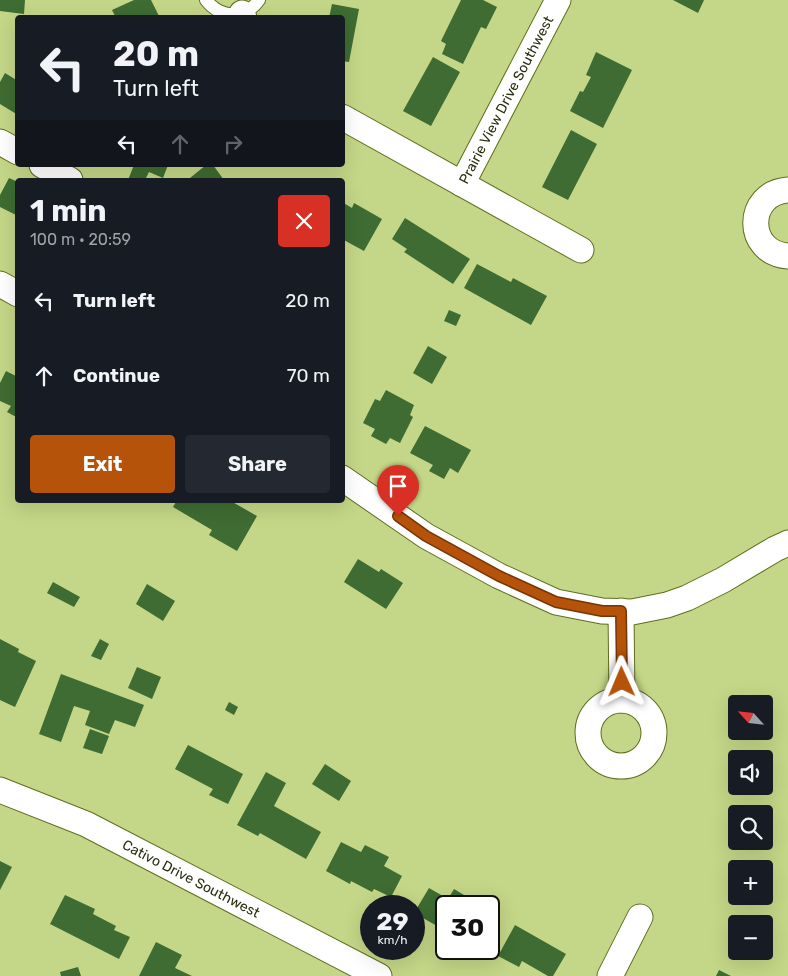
<!DOCTYPE html>
<meta charset="utf-8">
<style>
:root{--surface:#171b24;--page:#242831;--text:#f1f3f6;--muted:#9ea1a6;--accent:#b45309}
body{margin:0;font-family:Rubik,sans-serif;background:var(--page);color:var(--text);height:100vh;display:flex;flex-direction:column;font-size:19px;white-space:nowrap}
*{box-sizing:border-box;margin:0}
p{font-size:16px;color:var(--muted)}
.icon{flex:none;width:28px;height:28px;fill:none;stroke:currentColor;stroke-width:2;stroke-linecap:round;stroke-linejoin:round}
.map{position:relative;flex:1;overflow:hidden}
.details{position:absolute;left:15px;top:178px;width:330px;height:325px;display:flex;flex-direction:column;background:var(--surface);border-radius:5px;box-shadow:0 5px 20px #0002}
.details>*{flex:none}
.guide{position:absolute;left:15px;top:15px;width:330px;height:152px;border-radius:5px;box-shadow:0 5px 20px #0002;background:#171b24;color:var(--text);overflow:hidden}
.needle{width:32px;rotate:297deg}
.tools{position:absolute;left:728px;top:695px;display:grid;gap:10px}
.tools a{display:grid;place-items:center;width:45px;height:45px;border-radius:5px;background:var(--surface);box-shadow:0 5px 20px #0002;font-size:25px}
.speed{position:absolute;left:360px;top:895px;display:flex;gap:10px;font-size:25px;font-weight:700;text-align:center}
.speed>*{display:grid;place-content:center;width:65px;height:65px;border-radius:50%;background:var(--surface);box-shadow:0 5px 20px #0002;line-height:1}
.speed small{font-size:12px;font-weight:400}
.speed .limit{border:2px solid #111;border-radius:8px;background:#fff;color:#111}
.pin{position:absolute;display:grid;place-items:center;width:42px;height:42px;color:#fff;margin:-51px -21px;border-radius:50% 50% 50% 0;rotate:-45deg;box-shadow:0 0 5px #0007}
.pin .icon{rotate:45deg}
.me{position:absolute;width:55px;margin:-28px;rotate:359deg;stroke-linejoin:round;filter:drop-shadow(0 0 4px #0008)}
.turn{display:flex;align-items:center;gap:18px;height:105px;padding:0 15px;font-size:22px}
.turn .icon{width:65px;height:65px;stroke-width:2.5}
.turn b{display:block;font-size:35px;line-height:42px}
.lanes{display:flex;align-items:center;height:48px;padding:0 15px;background:#0003;justify-content:center;gap:25px;direction:ltr}
.lanes .off{opacity:.35}
.round{display:grid;place-items:center;flex:none;width:52px;height:52px;border-radius:5px;background:var(--page)}
.head{display:flex;align-items:center;justify-content:space-between;height:85px;padding:0 15px}
h1{font-size:30px;font-weight:700;line-height:38px}
.action{display:flex;gap:10px;margin-top:auto;padding:10px 15px}
.action a{flex:1;height:58px;border-radius:5px;background:var(--accent);color:#fff;font-size:20px;font-weight:700;line-height:58px;text-align:center}
.action a+a{background:var(--page);color:var(--text)}
ul{padding:0;list-style:none}
li{display:flex;align-items:center;gap:15px;height:75px;padding:0 15px}
li div{flex:1}
li b{display:block;font-size:19px}
li em{font-style:normal}
.map>svg:first-child{display:block}
</style>
<div class="map">
<svg width="788" height="976" viewBox="0 0 788 976">
<rect width="100%" height="100%" fill="#c4d687"/>
<!-- building -->
<path fill="#3e6c32" d="M0,0H25L24,14L0,11Z
M134,0H151L160,18H116L112,10Z
M461,0H483L497,7L486,29L481,27L463,64L442,54L446,44L441,41Z
M673,0H704L698,13Z
M332,4L359,9L349,62L342,61V18H329Z
M596,52L632,70L603,128L570,111L580,91L583,92L591,77L586,75Z
M433,57L460,72L431,126L403,111Z
M5,73L18,81V115L0,104V82Z
M571,130L597,144L568,200L542,187Z
M134,165H168L163,178L149,172L145,180H128Z
M206,165H213L224,180H191L190,178Z
M9,178L18,182V216L0,207V195Z
M342,202L352,208L354,203L382,219L364,251L342,239Z
M405,218L470,259L453,284L404,252L407,249L392,239Z
M477,264L511,282L513,278L547,296L531,325L464,288Z
M449,310L461,315L456,326L444,321Z
M428,346L447,357L432,384L413,373Z
M6,371L18,377V418L7,412L11,406L0,401V383Z
M386,390L414,405L410,415L413,417L400,443L390,438L386,444L371,436L375,429L363,423L375,399L380,401Z
M425,426L471,450L458,473L450,468L444,479L429,471L433,465L410,453Z
M177,500H221L225,502L229,500L257,516L237,551L209,535L212,530L173,507Z
M358,559L379,572L381,569L403,583L386,609L344,582Z
M53,582L80,597L74,607L47,593Z
M147,584L175,601L163,621L136,604Z
M0,639L19,649L18,652L36,661L15,707L0,700Z
M100,639L109,644L101,660L91,656Z
M137,667L161,677L152,699L128,688Z
M61,674L144,705L135,727L115,720L109,734L85,725L90,711L74,706L61,742L39,734Z
M229,702L238,707L234,715L225,710Z
M90,729L109,736L102,754L83,748Z
M188,745L243,774L228,804L209,795L213,789L175,769Z
M325,764L351,781L339,801L312,784Z
M266,772L286,783L274,806L321,832L306,859L260,833L258,836L237,825Z
M341,842L361,852L365,845L389,857L384,866L402,876L391,897L374,889L372,892L351,881L350,884L326,871Z
M0,861L12,867L0,890Z
M429,888L448,899L454,889L474,901L471,906H446V931L414,913Z
M65,895L95,909L93,914L116,926L114,930L130,937L119,959L50,924Z
M515,925L566,954L553,976H548L522,961L519,967L498,956Z
M156,942L182,955L175,968L192,976H139Z
M78,967L81,976H61L60,972Z
M719,970L731,976H716Z"/>
<g fill="none" stroke-linecap="round" stroke-linejoin="round">
<defs>
<path id="lane" d="M206,0C220,18 245,20 259,0"/>
<g id="street">
<path d="M242,13L244,18"/>
<path d="M342,117L581,250"/>
<path d="M0,142L18,152"/>
<path d="M42,165L70,180"/>
<path id="s1" d="M462,184L558,0"/>
<path d="M788,190C745,193 745,253 788,256"/>
<path d="M0,284L18,294"/>
<path d="M342,478L426,536L499,576L556,602L602,611L632,612L667,605L687,598L723,580L775,549L788,543"/>
<path d="M621,611L622,700"/>
<circle cx="621" cy="733" r="33"/>
<path id="s2" d="M0,790L86,824L379,976"/>
<path d="M610,976L640,917"/>
</g>
</defs>
<!-- lane casing -->
<use href="#lane" stroke="#5f6e1e" stroke-width="14"/>
<!-- street casing -->
<use href="#street" stroke="#5f6e1e" stroke-width="27"/>
<!-- lane -->
<use href="#lane" stroke="#fff" stroke-width="12"/>
<!-- street -->
<use href="#street" stroke="#fff" stroke-width="25"/>
</g>
<g fill="none" stroke-linecap="round" stroke-linejoin="round">
<defs>
<path id="route" d="M398,516L426,536L499,576L556,602L602,611H621L622,682"/>
</defs>
<!-- route casing -->
<use href="#route" stroke="#753606" stroke-width="12"/>
<!-- route -->
<use href="#route" stroke="#b45309" stroke-width="9"/>
</g>
<g text-anchor="middle" dominant-baseline="central" stroke-width="5" stroke-linejoin="round" paint-order="stroke">
<!-- street labels -->
<g font-size="14" fill="#282f0e" stroke="#c4d687">
<text stroke="none"><textPath href="#s1" startOffset="95">Prairie View Drive Southwest</textPath></text>
<text stroke="none"><textPath href="#s2" startOffset="211">Cativo Drive Southwest</textPath></text>
</g>
</g>
</svg>
<div class="tools">
<a><svg class="needle" viewBox="-14 -14 28 28"><path d="M0-13l5 13h-10z" fill="#e53935"/><path d="M0 13l5-13h-10z" fill="#9ea1a6"/></svg></a>
<a><svg class="icon" aria-label="sound" viewBox="0 0 24 24"><path d="M4 9h4l5-4v14l-5-4H4zM17 9q2 3 0 6"/></svg></a>
<a><svg class="icon" aria-label="search" viewBox="0 0 24 24"><circle cx="10" cy="10" r="6"/><path d="M15 15l6 6"/></svg></a>
<a>+</a>
<a>−</a>
</div>
<div class="speed"><div>29<small>km/h</small></div><div class="limit">30</div></div>
<div class="pin" style="left:398px;top:516px;background:#d93025"><svg class="icon" aria-label="arrive" viewBox="0 0 24 24"><path d="M6 21V4h12l-3 4 3 4H6"/></svg></div>
<svg class="me" style="left:622px;top:682px" viewBox="-20 -20 40 40"><path d="M0-17L14 15 0 8-14 15z" fill="#b45309" stroke="#fff" stroke-width="4"/></svg>
<div class="guide">
<div class="turn"><svg class="icon" aria-label="left" viewBox="0 0 24 24"><path d="M17 20v-9H6M10 6l-5 5 5 5"/></svg><div><b>20 m</b>Turn left</div></div>
<div class="lanes"><svg class="icon" aria-label="left" viewBox="0 0 24 24"><path d="M17 20v-9H6M10 6l-5 5 5 5"/></svg><svg class="icon off" aria-label="ahead" viewBox="0 0 24 24"><path d="M12 20V5M6 11l6-6 6 6"/></svg><svg class="icon off" aria-label="right" viewBox="0 0 24 24"><path d="M7 20v-9h11M14 6l5 5-5 5"/></svg></div>
</div>
<section class="details">
<div class="head"><div><h1>1 min</h1><p>100 m · 20:59</p></div><a class="round" style="background:#d93025;color:#fff"><svg class="icon" aria-label="close" viewBox="0 0 24 24"><path d="M6 6l12 12M18 6L6 18"/></svg></a></div>
<ul>
<li><svg class="icon" aria-label="left" viewBox="0 0 24 24"><path d="M17 20v-9H6M10 6l-5 5 5 5"/></svg><div><b>Turn left</b></div><em>20 m</em></li>
<li><svg class="icon" aria-label="ahead" viewBox="0 0 24 24"><path d="M12 20V5M6 11l6-6 6 6"/></svg><div><b>Continue</b></div><em>70 m</em></li>
</ul>
<div class="action"><a>Exit</a><a>Share</a></div>
</section>
</div>
